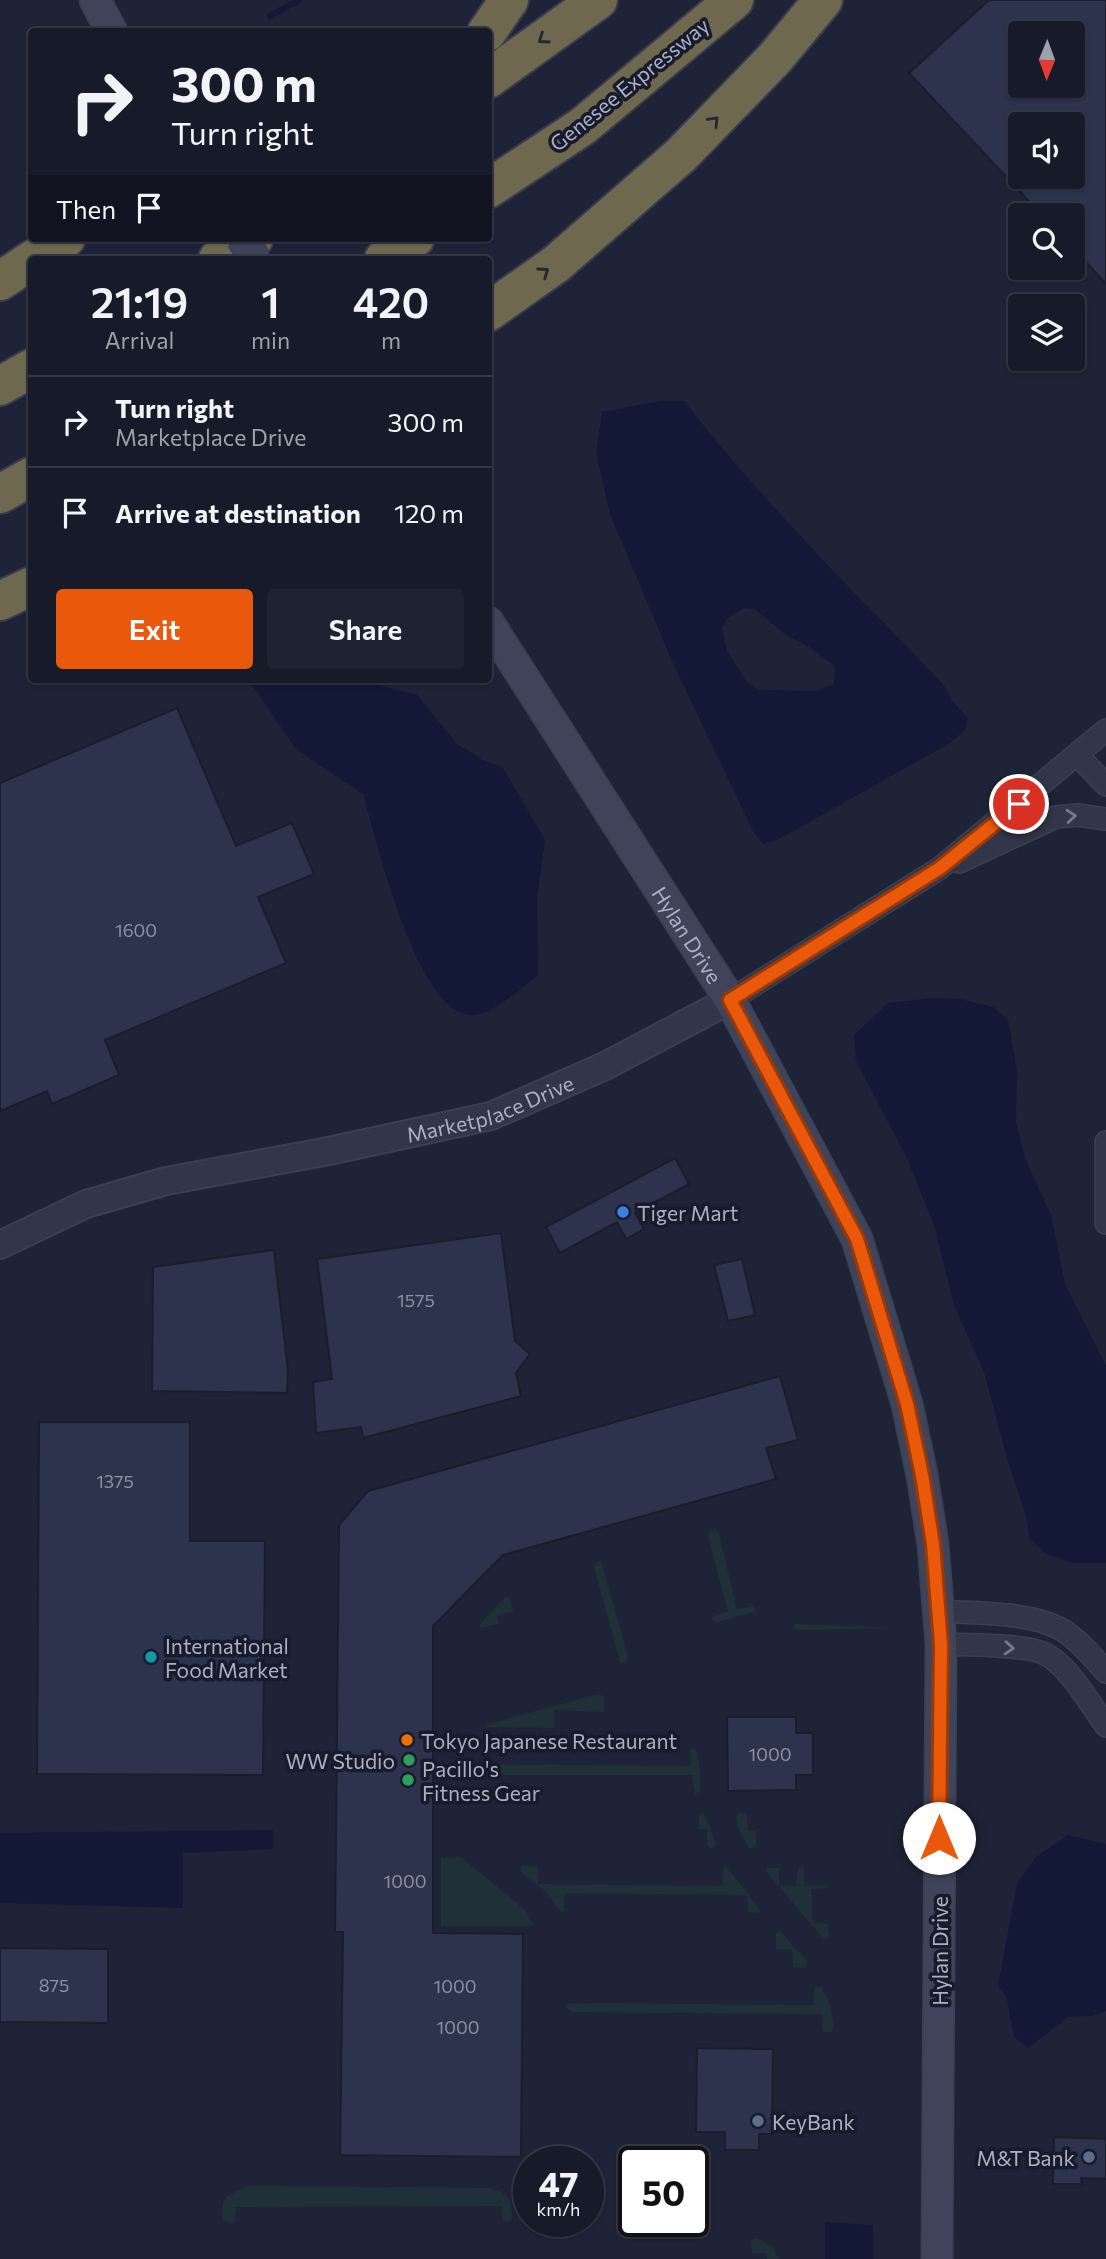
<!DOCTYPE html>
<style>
:root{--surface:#161a29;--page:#1f2331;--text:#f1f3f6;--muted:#9ea1a8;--line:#353846;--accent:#ea580c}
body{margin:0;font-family:Commissioner,sans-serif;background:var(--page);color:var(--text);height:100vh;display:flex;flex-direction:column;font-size:26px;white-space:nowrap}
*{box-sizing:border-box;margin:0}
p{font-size:23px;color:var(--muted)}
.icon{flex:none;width:38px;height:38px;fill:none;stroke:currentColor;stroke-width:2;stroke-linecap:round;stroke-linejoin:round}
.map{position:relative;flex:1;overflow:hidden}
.drawer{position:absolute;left:28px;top:256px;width:464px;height:427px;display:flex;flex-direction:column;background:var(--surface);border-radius:7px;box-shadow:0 2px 5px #0004,0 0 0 2px var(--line)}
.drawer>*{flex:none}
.guide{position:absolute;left:28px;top:28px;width:464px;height:214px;border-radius:7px;box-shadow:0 2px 5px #0004,0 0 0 2px var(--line);background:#161a29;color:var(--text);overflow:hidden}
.needle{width:46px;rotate:181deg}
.tools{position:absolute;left:1008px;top:21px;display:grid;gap:14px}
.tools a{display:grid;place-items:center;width:77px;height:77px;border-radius:7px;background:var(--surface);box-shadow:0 2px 5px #0004,0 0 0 2px var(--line);font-size:35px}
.speed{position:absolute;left:513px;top:2146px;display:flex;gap:14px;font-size:35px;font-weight:700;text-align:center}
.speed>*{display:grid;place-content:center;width:91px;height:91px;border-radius:50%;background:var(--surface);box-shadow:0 2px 5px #0004,0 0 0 2px var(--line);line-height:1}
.speed small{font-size:18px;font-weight:400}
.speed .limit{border:4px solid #111;border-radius:10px;background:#fff;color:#111}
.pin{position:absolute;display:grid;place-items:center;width:60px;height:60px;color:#fff;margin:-30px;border:4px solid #fff;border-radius:50%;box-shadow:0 2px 7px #0007}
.me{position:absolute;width:77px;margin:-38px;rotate:0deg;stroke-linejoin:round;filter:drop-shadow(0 0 5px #0008)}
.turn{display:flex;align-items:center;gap:24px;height:147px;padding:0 28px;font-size:32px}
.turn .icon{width:91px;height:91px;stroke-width:2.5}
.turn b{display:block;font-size:49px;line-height:60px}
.then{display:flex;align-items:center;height:66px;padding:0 28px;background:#0003;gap:14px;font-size:26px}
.eta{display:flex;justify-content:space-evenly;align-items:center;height:119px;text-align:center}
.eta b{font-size:42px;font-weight:600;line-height:49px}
.button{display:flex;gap:14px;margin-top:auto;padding:14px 28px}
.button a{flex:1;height:80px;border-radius:7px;background:var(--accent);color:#fff;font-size:28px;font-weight:600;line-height:80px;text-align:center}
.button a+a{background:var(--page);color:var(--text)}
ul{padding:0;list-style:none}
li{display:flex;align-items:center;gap:21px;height:91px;padding:0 28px;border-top:2px solid var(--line)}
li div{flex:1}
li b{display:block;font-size:26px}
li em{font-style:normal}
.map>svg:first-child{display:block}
</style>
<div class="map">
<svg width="1106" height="2259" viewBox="0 0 1106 2259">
<rect width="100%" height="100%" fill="#1e2337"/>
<!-- green -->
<path fill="#203038" d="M715,1530L719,1534L737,1609L753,1606L756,1608L754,1612L717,1622L713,1621L712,1617L728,1611L708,1537L709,1532Z
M601,1561L628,1656L626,1664L620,1662L594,1567L596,1562Z
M506,1597L510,1598L513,1611L497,1616L499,1624L480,1628V1624Z
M797,1624L893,1628L797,1630L793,1626Z
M599,1694L604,1697V1712L554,1710V1728L486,1727L488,1724Z
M693,1748L698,1752L701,1791L695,1794L692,1775H473L468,1771V1766L474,1764L691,1766L690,1751Z
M704,1813L716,1843L714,1848H710L707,1844V1829H699V1814Z
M737,1814H747L748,1830L756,1831V1845L753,1848H749C744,1837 734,1825 737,1814Z
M461,1857L524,1909L534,1926H441V1858Z
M520,1866L538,1867V1884L722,1886L723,1868L726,1866L760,1910L758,1913L748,1912L747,1895L565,1893L564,1910L561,1912L545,1891L521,1872Z
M802,1867L804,1869V1886H828V1888L811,1889L813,1923L827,1924L829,1936L826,1938L822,1937L767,1872L766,1870L768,1868H779V1886H796L798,1868Z
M779,1930L807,1961L806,1968L793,1967L792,1949H776V1934Z
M815,1986L822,1988L830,2005L834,2027L831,2032H823L821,2014L571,2012L566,2007L569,2003L813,2005Z
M247,2186L488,2188C507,2191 513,2200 512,2219L506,2222L502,2220V2206L236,2207L234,2222L230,2223L222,2219L223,2203L227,2196Z
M757,2238L772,2246L779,2259H767L766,2253H752L751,2240Z"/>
<!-- water -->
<path fill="#121835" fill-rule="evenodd" d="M661,401H684C763,502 854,592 943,684L953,702L968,718L965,730L950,743L779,839L763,844L753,831L672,661L610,514L596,453L602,412ZM743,608L755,609L785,634L811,648L835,666L834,684L815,691L758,690L746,681L726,649L722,628L727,619Z
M248,679H354L417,695L457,744L483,760L503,768L545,840L537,898L538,975C522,988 499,1008 480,1014C420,1033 375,834 363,794L296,749Z
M934,998L960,999L993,1007L1008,1020L1017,1071L1016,1122L1026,1161L1051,1215L1065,1284L1106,1366V1563H1073L1047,1554L1030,1539L1025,1513L1008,1462L984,1372L954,1305L935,1228L906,1156L856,1061L854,1035L888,1003Z
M273,1830V1849L183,1853V1908L0,1903V1833Z
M1068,1835L1106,1844V2011L1092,2016L1068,2017L1028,2048L1014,2037L1007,1998L998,1986L1017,1884L1036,1857Z
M825,2222L873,2225V2259H825Z"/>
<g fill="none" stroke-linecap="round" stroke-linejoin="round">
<!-- stream -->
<path stroke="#121835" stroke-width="6" d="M270,16L299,0"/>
</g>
<!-- building -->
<path fill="#2d334c" stroke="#191d2e" stroke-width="2" fill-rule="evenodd" d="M989,0H1106V284L1073,248V215H1042L909,73ZM1020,33H1073V86H1020ZM1020,124H1073V177H1020Z
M177,708L236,846L292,823L314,874L258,897L286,963L105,1040L119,1075L52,1104L47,1091L0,1111V783Z
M675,1158L689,1184L635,1213L644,1229L626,1239L617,1222L560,1253L546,1227Z
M501,1233L515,1341L530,1354L516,1373L521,1396L363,1438L361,1427L316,1433L313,1382L332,1379L317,1259Z
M274,1250L288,1371L287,1393L152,1391L153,1267Z
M742,1259L755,1315L728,1321L714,1265Z
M780,1376L798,1440L766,1448L776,1479L503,1555L433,1626V1933L523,1934L521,2157L340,2155L343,1932H335L339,1525L368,1491Z
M39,1422H190V1541H265L263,1775L37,1774Z
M727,1717H796V1733H813V1775H796V1790L728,1791Z
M0,1948L108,1949V2023L0,2022Z
M697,2048L773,2049L772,2134H759V2150H725V2132H696Z
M1054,2137L1106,2139V2179L1081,2178L1082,2184H1053Z"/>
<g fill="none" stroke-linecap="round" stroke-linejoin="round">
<defs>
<path id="minor" d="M1078,756L1106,785
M959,862L1056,817L1078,815L1106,819
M730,1000L940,868L1106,730
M1106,1142V1223
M938,1611C977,1614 1035,1611 1067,1633C1082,1644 1094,1658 1106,1672
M941,1644C965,1645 1022,1644 1043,1653C1067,1663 1091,1705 1106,1726"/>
<g id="tertiary">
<path id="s1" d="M0,1245L86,1204L166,1181L324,1152L491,1116L605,1066L730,1000"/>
</g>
<g id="secondary">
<path d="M95,0L112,32"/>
<path id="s2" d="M488,622L730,1000L857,1239L907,1404L922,1475L933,1544L941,1644L937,2259"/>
</g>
<path id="motorway" d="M487,32L509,0
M488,79L598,0
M488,189L583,126L734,0
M34,259L66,238
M218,259L254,238
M384,259L415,238
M0,281L32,260
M488,312L556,264L681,155L775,58L823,0
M0,386L32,368
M0,494L32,476
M0,601L32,586"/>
</defs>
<!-- minor casing -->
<use href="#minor" stroke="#3b3f51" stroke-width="24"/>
<!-- tertiary casing -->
<use href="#tertiary" stroke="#3b3f51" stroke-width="30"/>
<!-- secondary casing -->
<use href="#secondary" stroke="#3b3f51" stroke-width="33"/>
<!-- motorway casing -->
<use href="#motorway" stroke="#393d4f" stroke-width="42"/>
<!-- minor -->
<use href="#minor" stroke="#323648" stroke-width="21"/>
<!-- tertiary -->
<use href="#tertiary" stroke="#323648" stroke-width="26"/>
<!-- secondary -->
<use href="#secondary" stroke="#3f445b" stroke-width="30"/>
<!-- motorway -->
<use href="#motorway" stroke="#6e694e" stroke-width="38"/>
<defs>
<path id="secondary-bridge" d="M242,238L255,259"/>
</defs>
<!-- secondary-bridge casing -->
<use href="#secondary-bridge" stroke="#3b3f51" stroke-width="33" stroke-linecap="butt"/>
<!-- secondary-bridge -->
<use href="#secondary-bridge" stroke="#3f445b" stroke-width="30"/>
</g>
<!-- one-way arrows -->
<defs><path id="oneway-chevron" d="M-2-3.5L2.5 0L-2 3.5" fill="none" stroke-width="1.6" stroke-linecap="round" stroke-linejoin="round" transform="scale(1.75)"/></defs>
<g stroke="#252731">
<use href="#oneway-chevron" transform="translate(543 39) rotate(145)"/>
<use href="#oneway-chevron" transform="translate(714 121) rotate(-46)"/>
<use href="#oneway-chevron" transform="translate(544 272) rotate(-35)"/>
</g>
<g stroke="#75798d">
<use href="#oneway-chevron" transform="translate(1071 816) rotate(-5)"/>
<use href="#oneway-chevron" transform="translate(1009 1648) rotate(4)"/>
</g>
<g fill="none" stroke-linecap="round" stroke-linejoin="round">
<defs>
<path id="route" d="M939,1838L941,1644L933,1544L922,1475L907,1404L857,1239L730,1000L940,868L1019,804"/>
</defs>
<!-- route casing -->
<use href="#route" stroke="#983908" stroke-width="18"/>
<!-- route -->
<use href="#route" stroke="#ea580c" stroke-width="12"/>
</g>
<!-- markers -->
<circle fill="#3f7fe0" stroke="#181b2c" stroke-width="2.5" cx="623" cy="1212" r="7"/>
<circle fill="#0f9aa8" stroke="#181b2c" stroke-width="2.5" cx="151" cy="1657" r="7"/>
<circle fill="#e8710a" stroke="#181b2c" stroke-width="2.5" cx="407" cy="1740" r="7"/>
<g fill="#2e9e5b" stroke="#181b2c" stroke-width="2.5">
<circle cx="409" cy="1760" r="7"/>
<circle cx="408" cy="1780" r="7"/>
</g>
<g fill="#5c6f8a" stroke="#181b2c" stroke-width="2.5">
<circle cx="758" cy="2121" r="7"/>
<circle cx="1089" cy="2157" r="7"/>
</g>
<g text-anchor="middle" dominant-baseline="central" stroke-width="7" stroke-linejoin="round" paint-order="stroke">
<!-- number labels -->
<g font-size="18" fill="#8b90a6">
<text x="136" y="930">1600</text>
<text x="416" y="1300">1575</text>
<text x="115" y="1481">1375</text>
<text x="770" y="1754">1000</text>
<text x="405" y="1881">1000</text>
<text x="54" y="1985">875</text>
<text x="455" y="1986">1000</text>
<text x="458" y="2027">1000</text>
</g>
<!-- street labels -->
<g font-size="21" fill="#acb0c5" stroke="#181b2c">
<text transform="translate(629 84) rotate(-39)">Genesee Expressway</text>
<text stroke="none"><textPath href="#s2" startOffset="371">Hylan Drive</textPath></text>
<text stroke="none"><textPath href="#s1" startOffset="511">Marketplace Drive</textPath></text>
<text transform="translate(939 1951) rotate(-90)">Hylan Drive</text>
</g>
<!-- poi labels -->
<g font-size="21" fill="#acb0c5" stroke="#181b2c" text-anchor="start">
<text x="637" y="1212">Tiger Mart</text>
<text x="165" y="1645">International<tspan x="165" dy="24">Food Market</tspan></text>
<text x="421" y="1740">Tokyo Japanese Restaurant</text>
<text x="395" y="1760" text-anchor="end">WW Studio</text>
<text x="422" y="1768">Pacillo's<tspan x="422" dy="24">Fitness Gear</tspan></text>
<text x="772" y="2121">KeyBank</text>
<text x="1075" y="2157" text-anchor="end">M&amp;T Bank</text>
</g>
</g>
</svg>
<div class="tools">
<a><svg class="needle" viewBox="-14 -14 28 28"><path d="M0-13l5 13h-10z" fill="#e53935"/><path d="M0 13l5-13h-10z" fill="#9ea1a8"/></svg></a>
<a><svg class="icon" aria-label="sound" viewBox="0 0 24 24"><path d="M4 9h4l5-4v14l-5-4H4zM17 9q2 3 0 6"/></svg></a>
<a><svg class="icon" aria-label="search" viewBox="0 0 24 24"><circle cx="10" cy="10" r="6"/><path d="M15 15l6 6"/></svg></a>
<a><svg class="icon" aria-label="layers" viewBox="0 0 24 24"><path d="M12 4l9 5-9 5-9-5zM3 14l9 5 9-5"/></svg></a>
</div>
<div class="speed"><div>47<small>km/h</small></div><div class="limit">50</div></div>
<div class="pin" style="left:1019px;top:804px;background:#d93025"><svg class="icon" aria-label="arrive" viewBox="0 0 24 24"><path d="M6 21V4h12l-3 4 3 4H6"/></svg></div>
<svg class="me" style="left:939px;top:1838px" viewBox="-20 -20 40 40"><circle r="19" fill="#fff"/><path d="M0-13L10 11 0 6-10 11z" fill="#ea580c"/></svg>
<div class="guide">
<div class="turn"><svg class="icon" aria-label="right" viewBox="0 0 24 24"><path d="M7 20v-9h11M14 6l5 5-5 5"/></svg><div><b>300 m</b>Turn right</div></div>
<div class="then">Then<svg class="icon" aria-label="arrive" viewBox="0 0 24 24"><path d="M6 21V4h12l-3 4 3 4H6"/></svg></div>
</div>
<section class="drawer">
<div class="eta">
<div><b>21:19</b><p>Arrival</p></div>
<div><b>1</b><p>min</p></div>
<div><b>420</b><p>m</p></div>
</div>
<ul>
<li><svg class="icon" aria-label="right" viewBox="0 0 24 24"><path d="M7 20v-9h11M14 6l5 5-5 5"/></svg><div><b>Turn right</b><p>Marketplace Drive</p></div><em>300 m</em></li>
<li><svg class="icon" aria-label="arrive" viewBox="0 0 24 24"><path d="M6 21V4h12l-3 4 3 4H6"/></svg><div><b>Arrive at destination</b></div><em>120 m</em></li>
</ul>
<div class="button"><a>Exit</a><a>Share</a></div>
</section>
</div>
